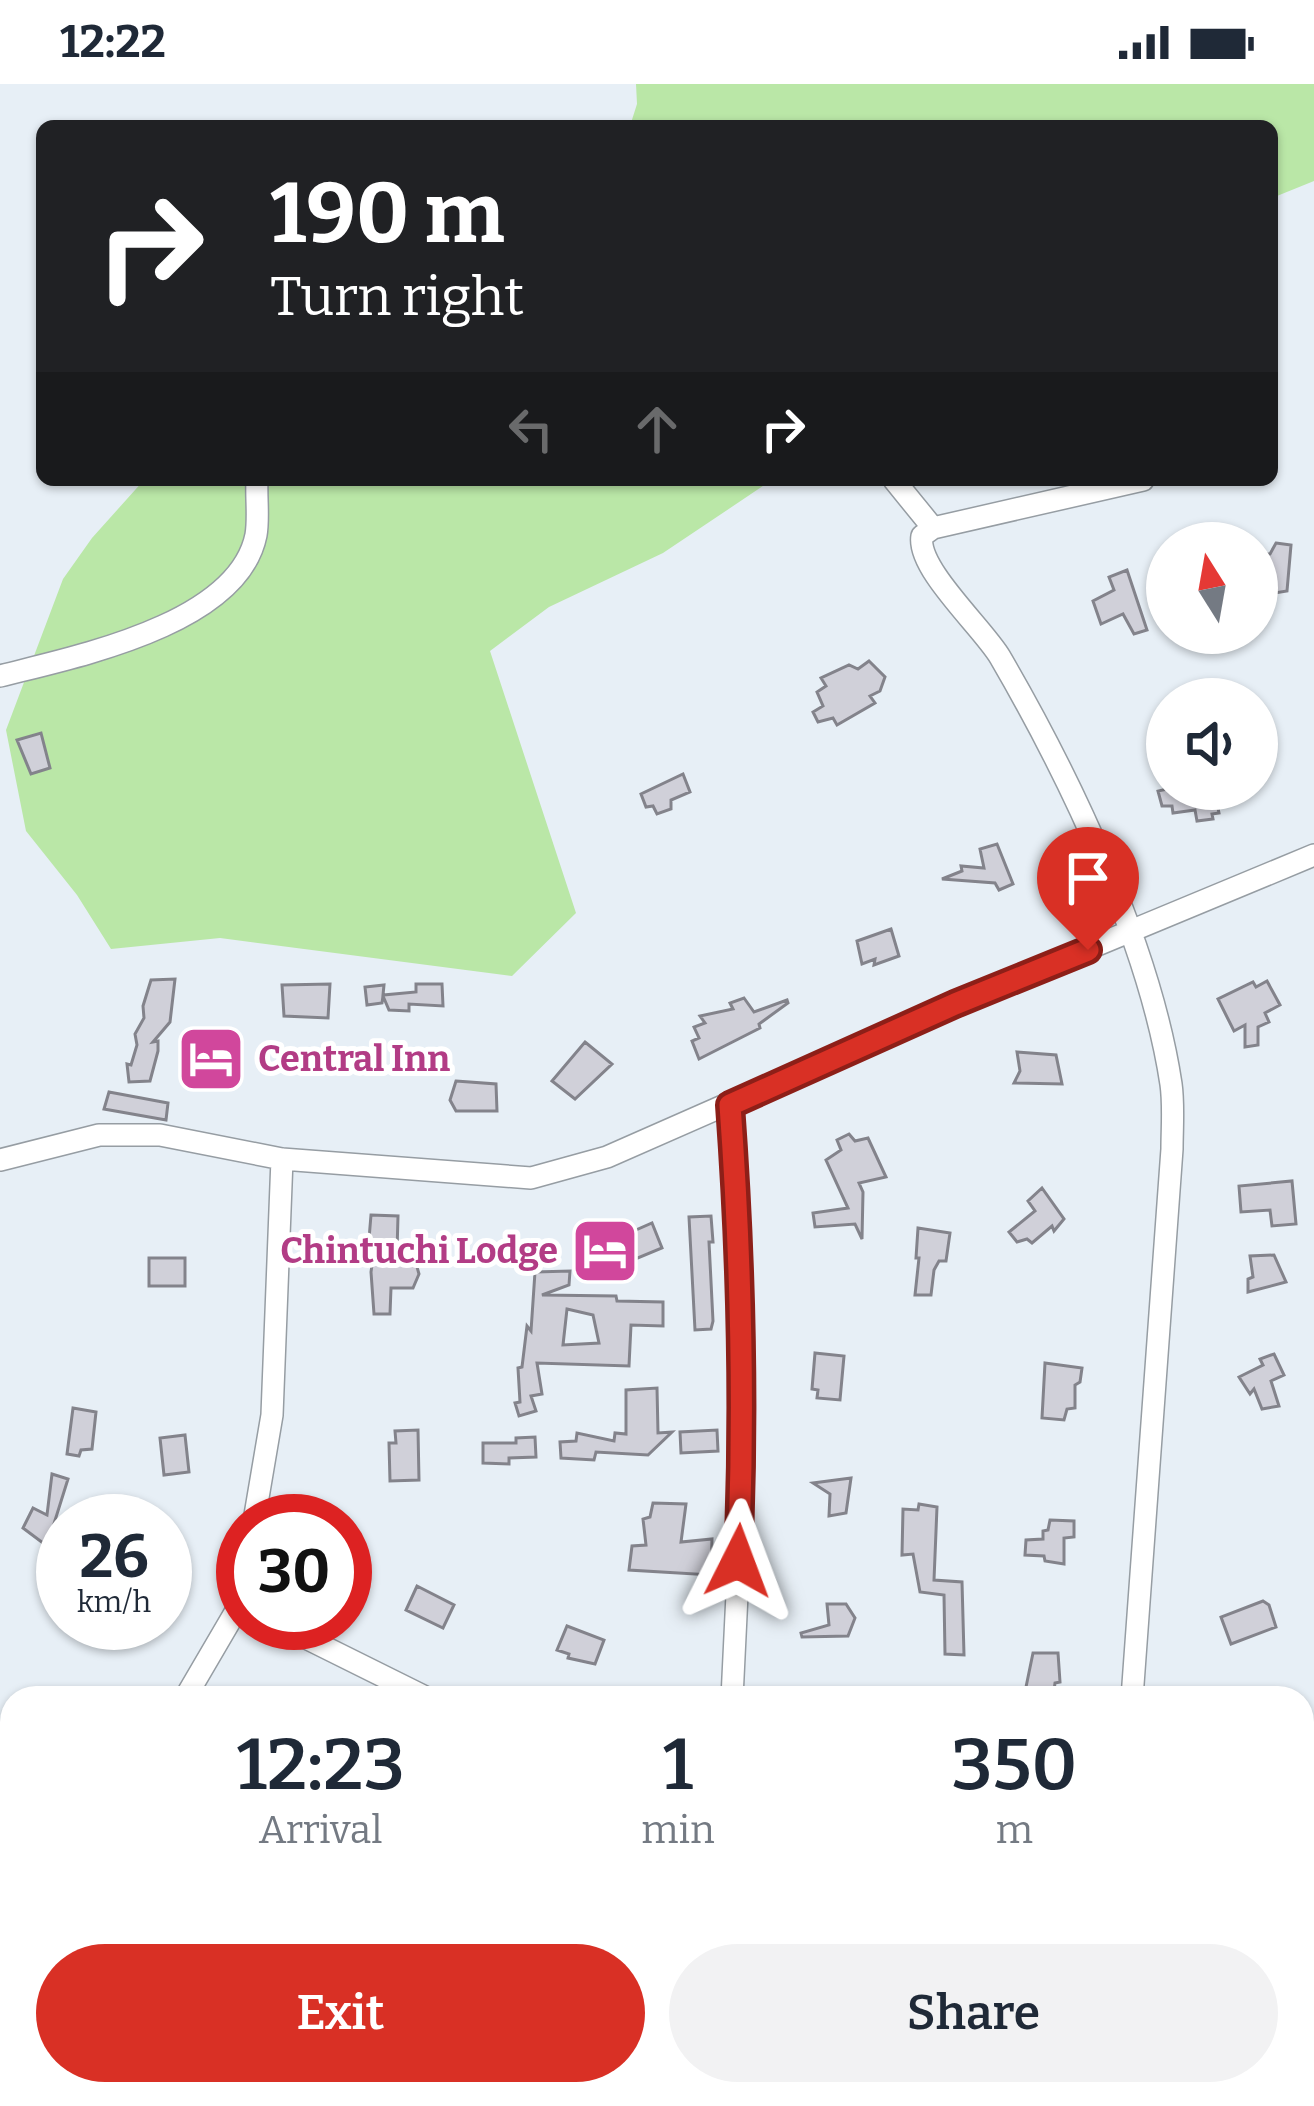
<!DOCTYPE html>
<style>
:root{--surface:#fff;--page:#f2f2f3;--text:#1f2937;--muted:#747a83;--accent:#d93025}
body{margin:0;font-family:Bitter,serif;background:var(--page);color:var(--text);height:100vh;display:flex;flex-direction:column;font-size:45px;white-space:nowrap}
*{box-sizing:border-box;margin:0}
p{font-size:39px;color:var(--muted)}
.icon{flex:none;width:66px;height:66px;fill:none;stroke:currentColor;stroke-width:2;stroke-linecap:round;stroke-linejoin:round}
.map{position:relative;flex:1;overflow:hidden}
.drawer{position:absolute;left:0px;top:1602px;width:1314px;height:420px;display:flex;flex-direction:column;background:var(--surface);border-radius:36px 36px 0 0;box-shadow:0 3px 9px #0004}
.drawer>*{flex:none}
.banner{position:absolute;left:36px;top:36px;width:1242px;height:366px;border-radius:18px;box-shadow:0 3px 9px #0004;background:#202124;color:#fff;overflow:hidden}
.needle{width:78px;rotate:349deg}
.controls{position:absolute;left:1146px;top:438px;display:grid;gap:24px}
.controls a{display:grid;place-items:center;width:132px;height:132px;border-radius:50%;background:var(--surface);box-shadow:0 3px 9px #0004;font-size:60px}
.speed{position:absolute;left:36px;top:1410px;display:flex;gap:24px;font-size:60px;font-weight:700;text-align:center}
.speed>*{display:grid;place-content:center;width:156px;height:156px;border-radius:50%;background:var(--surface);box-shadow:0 3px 9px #0004;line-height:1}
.speed small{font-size:30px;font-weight:400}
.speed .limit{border:18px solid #d22;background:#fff;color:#111}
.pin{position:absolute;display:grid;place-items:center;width:102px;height:102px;color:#fff;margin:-123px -51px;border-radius:50% 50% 50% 0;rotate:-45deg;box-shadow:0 0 12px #0007}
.pin .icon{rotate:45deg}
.me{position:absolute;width:132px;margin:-66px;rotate:3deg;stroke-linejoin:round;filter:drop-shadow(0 0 9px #0008)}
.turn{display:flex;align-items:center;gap:42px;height:252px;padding:0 36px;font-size:54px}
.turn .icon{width:156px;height:156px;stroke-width:2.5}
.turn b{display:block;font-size:84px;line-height:102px}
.lanes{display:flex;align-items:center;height:114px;padding:0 36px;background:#0003;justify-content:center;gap:60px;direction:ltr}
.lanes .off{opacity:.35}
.eta{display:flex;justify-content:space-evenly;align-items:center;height:204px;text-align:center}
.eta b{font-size:72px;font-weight:600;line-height:84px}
.button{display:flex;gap:24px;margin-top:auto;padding:24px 36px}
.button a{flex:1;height:138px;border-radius:72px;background:var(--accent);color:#fff;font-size:48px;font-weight:600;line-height:138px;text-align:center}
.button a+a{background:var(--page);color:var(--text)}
.status{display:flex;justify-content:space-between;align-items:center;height:84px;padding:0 60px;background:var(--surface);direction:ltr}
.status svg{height:33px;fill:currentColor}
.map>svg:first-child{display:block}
</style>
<div class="status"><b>12:22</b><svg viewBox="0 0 49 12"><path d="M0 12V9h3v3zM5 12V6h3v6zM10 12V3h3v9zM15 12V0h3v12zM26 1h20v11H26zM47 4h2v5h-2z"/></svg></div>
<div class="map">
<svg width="1314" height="2022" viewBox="0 0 1314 2022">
<rect width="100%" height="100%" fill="#e7eff6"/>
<!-- green -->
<path fill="#bae7a7" d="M636,0H1314V97L1272,114V42H630L637,20Z
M144,396H772L663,469L549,523L490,567L576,829L512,892L220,854L111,865L77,811L26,747L6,646L63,495L92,454Z"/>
<!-- building -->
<path fill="#d0d0d9" stroke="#83838b" stroke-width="3" fill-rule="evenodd" d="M1276,459L1291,461L1287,507L1268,510L1269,498H1257V470H1270Z
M1127,486L1147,546L1134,550L1123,530L1101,540L1093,517L1114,506L1109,493Z
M869,577L885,593L880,607L870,612L875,619L837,641L833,634L818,638L813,628L823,622L817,608L826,602L821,594L849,581L858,585Z
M41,649L50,684L31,690L17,656Z
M683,690L690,708L671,716V725L657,730L653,722L646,723L641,710Z
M1167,705H1214L1219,729L1212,730L1213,735L1197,737L1195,726L1173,729L1172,722H1162L1158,707Z
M997,760L1013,800L999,806L995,799L942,795L962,787L961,782L984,784L980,765Z
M891,845L899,872L874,881L875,875L862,880L857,857Z
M175,895L170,938L153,958L158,957V967L150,997L129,998L127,980L131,981L137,961L135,950L144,934L143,922L151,896Z
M1267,897L1280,921L1265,929L1269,938L1258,943V961L1245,963V941L1234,947L1218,915L1253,898L1256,903Z
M330,900L328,934L284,932L282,901Z
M416,900H442L443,922L409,920V927L389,926L383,912L382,919L367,921L365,903L384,901L383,911L416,908Z
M744,914L754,928L787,916L788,919L759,940L760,944L699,975L692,957L699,954L694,943L705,939L700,932L733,925L730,919Z
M233,955L235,993L188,995V956Z
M585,958L612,980L575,1015L552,997Z
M1017,968L1056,971L1062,1000L1014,999L1020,987Z
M456,997L496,1000L497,1027H456L450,1016Z
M109,1008L168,1019L166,1036L104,1025Z
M849,1050L855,1057L868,1054L886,1093L859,1099L863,1108L862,1155L855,1140L815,1143L813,1129L848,1124L826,1076L841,1066L837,1056Z
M1292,1097L1296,1140L1272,1142L1270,1126L1241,1128L1239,1102Z
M1042,1104L1064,1135L1054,1147L1052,1142L1032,1159L1027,1155L1017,1158L1009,1148L1035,1127L1028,1117Z
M371,1131L398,1132L397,1168L405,1170L406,1176H415L419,1190L413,1204H391L390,1230H374L371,1188L374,1167H368Z
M711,1132L713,1158H709L713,1237L711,1245L695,1246L689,1133Z
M652,1139L662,1164L604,1188L595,1164Z
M918,1144L950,1149L946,1177H939L934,1186L931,1211H915L919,1174H916Z
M1274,1171L1286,1198L1248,1208V1195L1253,1193L1250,1172Z
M149,1174H185V1202H149Z
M570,1187L569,1201L542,1211L616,1212L617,1217L663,1218V1242L631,1241L629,1282L537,1279L542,1310L531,1312L536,1327L519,1332L515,1319L520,1318L518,1284L522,1283L527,1242L531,1247L535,1188ZM567,1225L593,1231L599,1259L563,1261Z
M815,1269L844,1272L840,1316L817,1314L818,1306L812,1305Z
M1274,1270L1284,1291L1271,1297L1279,1322L1262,1325L1254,1305L1250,1310L1239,1293L1263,1281L1260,1275Z
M1045,1279L1082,1284L1080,1298L1075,1301V1324L1067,1325L1064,1336L1042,1334Z
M657,1304L658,1349L672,1348L648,1371L596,1368L594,1376L561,1374L560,1358L576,1357L577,1349L614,1357L615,1349L626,1350V1306Z
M73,1324L96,1328L92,1365L81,1366L79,1372L67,1370Z
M418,1346L419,1396L390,1397L389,1359H396L395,1347Z
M717,1346L718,1367L681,1369L680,1348Z
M185,1351L189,1388L164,1391L160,1354Z
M535,1353L536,1373L509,1374V1380L483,1379V1359H516V1354Z
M52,1390L68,1395L47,1462L23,1444L33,1424L47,1431Z
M851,1394L846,1429L829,1432L830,1410L813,1399Z
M653,1419L686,1420L681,1458L712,1455L711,1491L629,1486L632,1462L646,1461L643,1435L650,1433Z
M919,1420L937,1423L934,1496L962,1498L964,1571L945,1570L944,1511L920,1508L913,1470L902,1471L903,1425L918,1426Z
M1050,1436L1074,1437V1453L1064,1454V1480L1045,1477L1044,1472L1025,1471L1026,1456L1043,1455V1447L1048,1446Z
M417,1502L454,1521L443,1544L406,1526Z
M1263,1517L1269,1521L1276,1543L1231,1560L1221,1533Z
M827,1520H846L855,1534L848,1552L802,1553L801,1549L829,1541Z
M567,1542L604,1556L595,1580L568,1574L569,1570L557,1566Z
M1033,1569H1058L1060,1598L1055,1599L1053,1614H1037L1038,1605L1026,1603Z"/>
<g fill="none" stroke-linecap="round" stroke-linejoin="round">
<defs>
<path id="street" d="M894,396L933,444
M0,592C74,573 238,541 256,451C259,434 256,414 257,396
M730,1021L741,1175L743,1386L732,1614
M0,1076L99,1051H160L282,1075L531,1094L607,1073L955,920L1314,771
M254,1437L272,1331L282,1075
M276,1539L427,1614
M185,1614L240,1520
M1132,1614L1172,1065C1172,1044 1174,1021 1171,1000C1150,861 1071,695 1000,573C983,544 916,484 922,452L933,444L1143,396
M1302,1850L1314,1847
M0,1919L12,1903
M1131,2010L1133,2022
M622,2022L627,2010"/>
</defs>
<!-- street casing -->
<use href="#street" stroke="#969da3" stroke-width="24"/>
<!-- street -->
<use href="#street" stroke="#fff" stroke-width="21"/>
</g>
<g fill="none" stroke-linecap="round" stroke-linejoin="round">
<defs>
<path id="route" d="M738,1477C745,1324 741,1173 730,1021L955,920L1088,866"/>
</defs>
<!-- route casing -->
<use href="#route" stroke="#8d1f18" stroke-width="30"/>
<!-- route -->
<use href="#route" stroke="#d93025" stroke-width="21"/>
</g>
<!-- icons -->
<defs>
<symbol id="hotel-square" viewBox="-11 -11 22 22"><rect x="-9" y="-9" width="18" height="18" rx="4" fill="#d1479c" stroke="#fff"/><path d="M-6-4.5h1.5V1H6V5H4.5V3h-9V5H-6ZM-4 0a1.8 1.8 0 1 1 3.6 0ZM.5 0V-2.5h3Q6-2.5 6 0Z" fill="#fff"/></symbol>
</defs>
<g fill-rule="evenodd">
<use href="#hotel-square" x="173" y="937" width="76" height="76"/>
<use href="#hotel-square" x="567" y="1129" width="76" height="76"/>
</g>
<g text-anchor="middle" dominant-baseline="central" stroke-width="10" stroke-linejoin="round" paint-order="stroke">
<!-- hotel labels -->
<g font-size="36" font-weight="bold" fill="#b23c85" stroke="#fff" text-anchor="start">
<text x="258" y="975">Central Inn</text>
<text x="558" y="1167" text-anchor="end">Chintuchi Lodge</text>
</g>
</g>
</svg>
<div class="controls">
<a><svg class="needle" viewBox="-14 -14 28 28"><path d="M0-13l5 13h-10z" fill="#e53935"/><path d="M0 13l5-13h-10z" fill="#747a83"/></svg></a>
<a><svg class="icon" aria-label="sound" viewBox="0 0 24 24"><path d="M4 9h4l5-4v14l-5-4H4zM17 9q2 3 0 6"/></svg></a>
</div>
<div class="speed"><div>26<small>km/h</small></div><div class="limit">30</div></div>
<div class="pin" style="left:1088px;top:866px;background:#d93025"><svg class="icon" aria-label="arrive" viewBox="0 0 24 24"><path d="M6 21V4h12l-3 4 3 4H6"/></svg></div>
<svg class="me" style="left:738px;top:1477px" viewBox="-20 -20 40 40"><path d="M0-17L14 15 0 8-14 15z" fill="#d93025" stroke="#fff" stroke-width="4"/></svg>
<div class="banner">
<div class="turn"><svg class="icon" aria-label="right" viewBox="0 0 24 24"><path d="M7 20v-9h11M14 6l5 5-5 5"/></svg><div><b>190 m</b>Turn right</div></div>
<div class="lanes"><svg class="icon off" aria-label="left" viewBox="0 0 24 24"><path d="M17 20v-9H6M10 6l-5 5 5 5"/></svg><svg class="icon off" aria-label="ahead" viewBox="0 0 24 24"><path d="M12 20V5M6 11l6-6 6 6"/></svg><svg class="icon" aria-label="right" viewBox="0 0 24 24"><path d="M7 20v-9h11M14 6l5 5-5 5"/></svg></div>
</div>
<section class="drawer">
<div class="eta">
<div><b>12:23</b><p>Arrival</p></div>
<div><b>1</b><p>min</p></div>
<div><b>350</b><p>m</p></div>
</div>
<div class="button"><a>Exit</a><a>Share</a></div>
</section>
</div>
